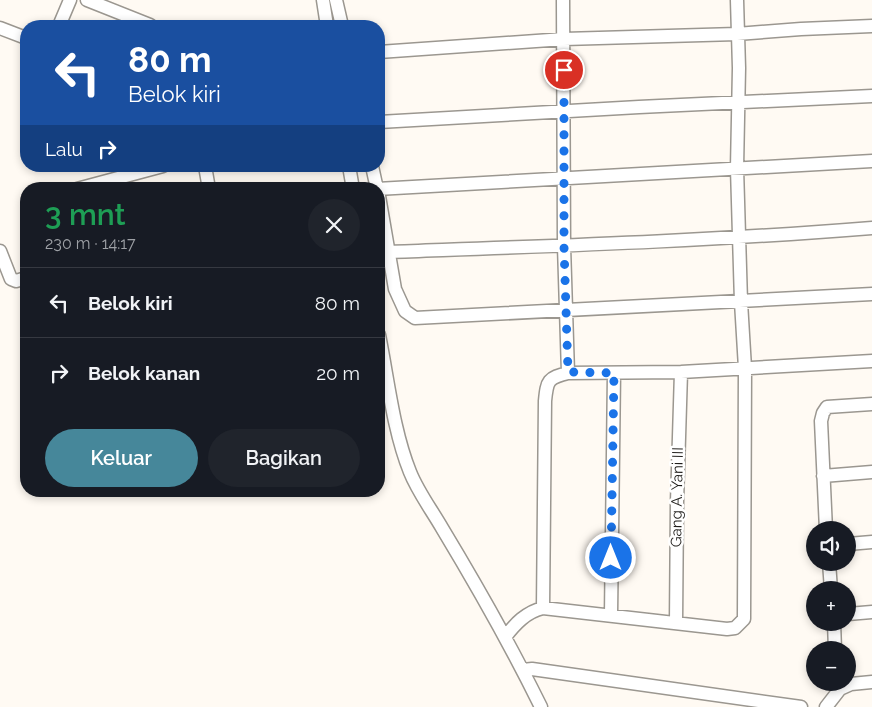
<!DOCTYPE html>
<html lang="id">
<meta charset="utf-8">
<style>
:root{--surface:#171b24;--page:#20242c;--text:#f1f3f6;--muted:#9ea1a6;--line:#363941;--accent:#46879a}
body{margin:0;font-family:Raleway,sans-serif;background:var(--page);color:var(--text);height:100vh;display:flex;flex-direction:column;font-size:19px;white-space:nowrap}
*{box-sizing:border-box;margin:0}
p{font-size:16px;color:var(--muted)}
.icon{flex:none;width:28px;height:28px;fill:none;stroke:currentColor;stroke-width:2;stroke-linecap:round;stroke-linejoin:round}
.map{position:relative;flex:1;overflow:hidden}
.drawer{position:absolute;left:20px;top:182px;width:365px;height:315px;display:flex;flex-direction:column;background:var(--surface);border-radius:20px;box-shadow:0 2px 8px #0003}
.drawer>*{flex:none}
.banner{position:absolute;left:20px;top:20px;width:365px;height:152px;border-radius:20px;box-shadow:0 2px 8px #0003;background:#1a4fa0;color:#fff;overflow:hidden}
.fabs{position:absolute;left:806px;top:521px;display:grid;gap:10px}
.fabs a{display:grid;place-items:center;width:50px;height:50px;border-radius:50%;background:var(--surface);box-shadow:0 2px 8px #0003;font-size:25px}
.pin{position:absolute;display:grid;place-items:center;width:42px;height:42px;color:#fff;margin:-21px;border:2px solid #fff;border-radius:50%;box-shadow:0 1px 5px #0007}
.me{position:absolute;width:55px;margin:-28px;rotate:0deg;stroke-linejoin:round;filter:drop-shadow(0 0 4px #0008)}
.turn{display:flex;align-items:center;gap:18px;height:105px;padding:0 25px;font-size:22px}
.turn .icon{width:65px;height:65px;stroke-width:2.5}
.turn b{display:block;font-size:35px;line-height:42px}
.then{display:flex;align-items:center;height:48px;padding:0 25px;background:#0003;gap:10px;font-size:19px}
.round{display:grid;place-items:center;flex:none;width:52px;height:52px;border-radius:26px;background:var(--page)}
.headline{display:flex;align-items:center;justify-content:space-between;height:85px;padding:0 25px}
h1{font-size:30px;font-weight:600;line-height:38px;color:#1e9e55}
.primary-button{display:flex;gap:10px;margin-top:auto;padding:10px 25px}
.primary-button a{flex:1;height:58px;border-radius:30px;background:var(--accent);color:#fff;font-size:20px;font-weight:600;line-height:58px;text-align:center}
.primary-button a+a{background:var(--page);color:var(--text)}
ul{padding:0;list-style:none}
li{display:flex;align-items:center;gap:15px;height:70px;padding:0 25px;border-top:1px solid var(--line)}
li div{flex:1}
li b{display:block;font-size:19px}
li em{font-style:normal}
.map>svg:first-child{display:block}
</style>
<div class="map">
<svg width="872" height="707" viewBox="0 0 872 707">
<rect width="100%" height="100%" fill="#fffaf3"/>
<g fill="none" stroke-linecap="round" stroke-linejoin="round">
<defs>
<path id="street" d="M87,0L150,25
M323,0L327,26
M336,0L342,26
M563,0L564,246L568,373
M59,26L70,0
M0,28L26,38
M379,52L564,39L737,34L801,29L872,26
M379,122L639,107L872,96
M205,166L209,189
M349,166L353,189
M372,166L377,189
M77,189L163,166
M377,189L872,161
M379,196L395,289L405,311L415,318L872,294
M0,251L11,279L16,281L26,278
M379,255L389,252C550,246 711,241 872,228
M379,335C388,379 393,430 410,472C418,492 431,509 442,528C477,586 511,646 541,707
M823,476L872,472
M826,530L821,421L823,413L827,407L872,404
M848,544L872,542
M829,562L831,590
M543,608L727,629L735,628L744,619L745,368L741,302L737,168L739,68L737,0
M848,614L872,612
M611,615L614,373
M834,622L835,650
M676,623L677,502L681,372
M505,637C515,624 526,612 543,608L545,401C547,380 548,378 568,373L681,372L872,361
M523,670L532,669L801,707
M826,707L840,689L851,684L872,682"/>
</defs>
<!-- street casing -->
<use href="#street" stroke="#9b9790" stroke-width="15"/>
<!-- street -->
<use href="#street" stroke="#fff" stroke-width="12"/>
</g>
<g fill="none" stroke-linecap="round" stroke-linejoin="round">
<!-- route -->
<path stroke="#1a73e8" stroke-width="9" stroke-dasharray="0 16.2" d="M564,70V246L568,372L614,373L611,558"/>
</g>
<g text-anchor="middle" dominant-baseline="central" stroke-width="5" stroke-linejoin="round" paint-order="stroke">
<!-- street labels -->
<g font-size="15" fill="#1f1d1a" stroke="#fff">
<text transform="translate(677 497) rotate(-89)">Gang A. Yani III</text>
</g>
</g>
</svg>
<div class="fabs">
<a><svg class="icon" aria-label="sound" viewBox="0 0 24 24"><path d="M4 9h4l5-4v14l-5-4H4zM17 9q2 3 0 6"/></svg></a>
<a>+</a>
<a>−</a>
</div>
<div class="pin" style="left:564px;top:70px;background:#d93025"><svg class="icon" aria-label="arrive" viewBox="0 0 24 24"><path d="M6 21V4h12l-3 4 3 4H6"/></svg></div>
<svg class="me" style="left:611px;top:558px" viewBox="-20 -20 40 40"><circle r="17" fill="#1a73e8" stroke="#fff" stroke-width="3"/><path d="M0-11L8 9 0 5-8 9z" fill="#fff"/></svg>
<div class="banner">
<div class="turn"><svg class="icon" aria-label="left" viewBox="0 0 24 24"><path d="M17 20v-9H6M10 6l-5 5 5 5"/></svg><div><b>80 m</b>Belok kiri</div></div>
<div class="then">Lalu<svg class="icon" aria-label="right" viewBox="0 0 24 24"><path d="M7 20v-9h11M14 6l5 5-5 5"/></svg></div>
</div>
<section class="drawer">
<div class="headline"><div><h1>3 mnt</h1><p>230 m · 14:17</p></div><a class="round"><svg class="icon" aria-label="close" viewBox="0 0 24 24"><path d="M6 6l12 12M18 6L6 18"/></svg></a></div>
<ul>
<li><svg class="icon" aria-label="left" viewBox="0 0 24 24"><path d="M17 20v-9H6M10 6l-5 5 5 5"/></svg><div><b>Belok kiri</b></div><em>80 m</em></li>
<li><svg class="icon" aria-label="right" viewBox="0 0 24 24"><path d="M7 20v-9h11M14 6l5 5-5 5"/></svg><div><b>Belok kanan</b></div><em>20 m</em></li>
</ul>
<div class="primary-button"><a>Keluar</a><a>Bagikan</a></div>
</section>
</div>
